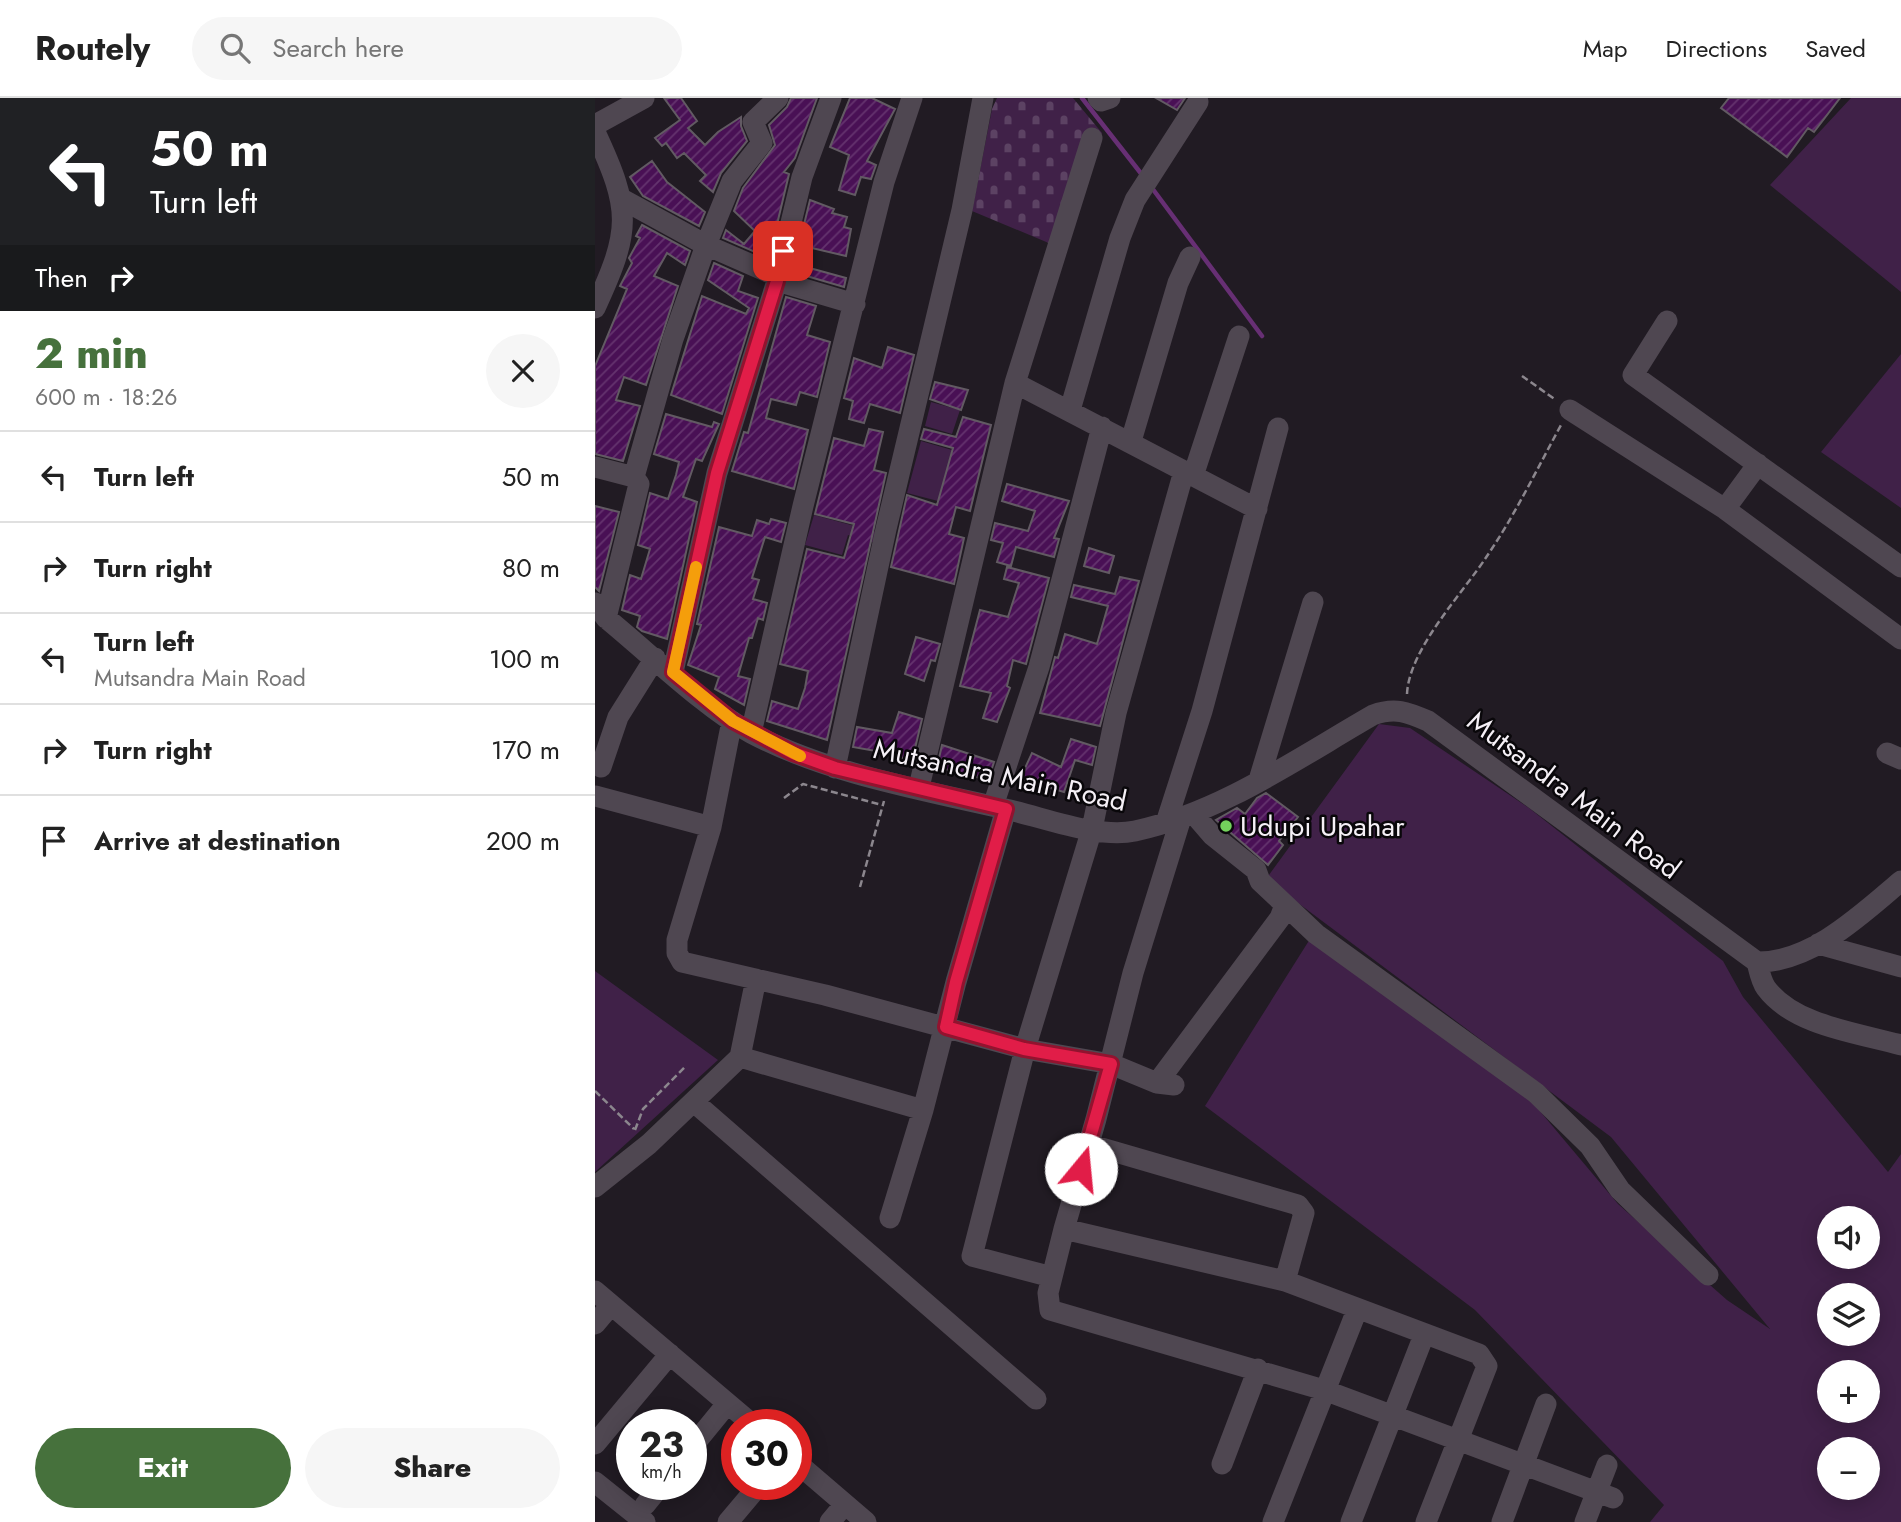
<!DOCTYPE html>
<meta charset="utf-8">
<style>
:root{--surface:#fff;--page:#f6f6f6;--text:#222;--muted:#767676;--line:#e0e0e0;--accent:#46713c}
body{margin:0;font-family:Jost,sans-serif;background:var(--page);color:var(--text);height:100vh;display:flex;flex-direction:column;font-size:26px;white-space:nowrap}
*{box-sizing:border-box;margin:0}
p{font-size:23px;color:var(--muted)}
.icon{flex:none;width:38px;height:38px;fill:none;stroke:currentColor;stroke-width:2;stroke-linecap:round;stroke-linejoin:round}
.map{position:relative;flex:1;overflow:hidden}
.side{display:flex;flex-direction:column;background:var(--surface);width:595px}
.side>*{flex:none}
.hud{background:#202124;color:#fff;overflow:hidden}
.controls{position:absolute;left:1222px;top:1108px;display:grid;gap:14px}
.controls a{display:grid;place-items:center;width:63px;height:63px;border-radius:50%;background:var(--surface);box-shadow:0 4px 18px #0003;font-size:35px}
.speed{position:absolute;left:21px;top:1311px;display:flex;gap:14px;font-size:35px;font-weight:700;text-align:center}
.speed>*{display:grid;place-content:center;width:91px;height:91px;border-radius:50%;background:var(--surface);box-shadow:0 4px 18px #0003;line-height:1}
.speed small{font-size:18px;font-weight:400}
.speed .limit{border:10px solid #d22;background:#fff;color:#111}
.pin{position:absolute;display:grid;place-items:center;width:60px;height:60px;color:#fff;margin:-30px;border-radius:14px;box-shadow:0 4px 10px #0006}
.me{position:absolute;width:77px;margin:-38px;rotate:17deg;stroke-linejoin:round;filter:drop-shadow(0 0 5px #0008)}
.turn{display:flex;align-items:center;gap:24px;height:147px;padding:0 35px;font-size:32px}
.turn .icon{width:91px;height:91px;stroke-width:2.5}
.turn b{display:block;font-size:49px;line-height:60px}
.then{display:flex;align-items:center;height:66px;padding:0 35px;background:#0003;gap:14px;font-size:26px}
.round{display:grid;place-items:center;flex:none;width:74px;height:74px;border-radius:37px;background:var(--page)}
.summary{display:flex;align-items:center;justify-content:space-between;height:119px;padding:0 35px}
h1{font-size:42px;font-weight:800;line-height:52px;color:var(--accent)}
.action{display:flex;gap:14px;margin-top:auto;padding:14px 35px}
.action a{flex:1;height:80px;border-radius:42px;background:var(--accent);color:#fff;font-size:28px;font-weight:800;line-height:80px;text-align:center}
.action a+a{background:var(--page);color:var(--text)}
ul{padding:0;list-style:none}
li{display:flex;align-items:center;gap:21px;height:91px;padding:0 35px;border-top:2px solid var(--line)}
li div{flex:1}
li b{display:block;font-size:26px}
li em{font-style:normal}
header{display:flex;align-items:center;gap:42px;box-sizing:border-box;height:98px;padding:0 35px;background:var(--surface);border-bottom:2px solid var(--line)}
header strong{font-size:33px}
nav{display:flex;gap:38px;margin-inline-start:auto;font-size:24px}
.search{width:490px;height:63px;background:var(--page);display:flex;align-items:center;gap:18px;box-sizing:border-box;padding:0 24px;border-radius:38px;color:var(--muted);font-size:26px}
main{display:flex;flex:1;min-height:0}
.map>svg:first-child{display:block}
</style>
<header>
<strong>Routely</strong>
<div class="search"><svg class="icon" aria-label="search" viewBox="0 0 24 24"><circle cx="10" cy="10" r="6"/><path d="M15 15l6 6"/></svg>Search here</div>
<nav><a>Map</a><a>Directions</a><a>Saved</a></nav>
</header>
<main>
<section class="side">
<div class="hud">
<div class="turn"><svg class="icon" aria-label="left" viewBox="0 0 24 24"><path d="M17 20v-9H6M10 6l-5 5 5 5"/></svg><div><b>50 m</b>Turn left</div></div>
<div class="then">Then<svg class="icon" aria-label="right" viewBox="0 0 24 24"><path d="M7 20v-9h11M14 6l5 5-5 5"/></svg></div>
</div>
<div class="summary"><div><h1>2 min</h1><p>600 m · 18:26</p></div><a class="round"><svg class="icon" aria-label="close" viewBox="0 0 24 24"><path d="M6 6l12 12M18 6L6 18"/></svg></a></div>
<ul>
<li><svg class="icon" aria-label="left" viewBox="0 0 24 24"><path d="M17 20v-9H6M10 6l-5 5 5 5"/></svg><div><b>Turn left</b></div><em>50 m</em></li>
<li><svg class="icon" aria-label="right" viewBox="0 0 24 24"><path d="M7 20v-9h11M14 6l5 5-5 5"/></svg><div><b>Turn right</b></div><em>80 m</em></li>
<li><svg class="icon" aria-label="left" viewBox="0 0 24 24"><path d="M17 20v-9H6M10 6l-5 5 5 5"/></svg><div><b>Turn left</b><p>Mutsandra Main Road</p></div><em>100 m</em></li>
<li><svg class="icon" aria-label="right" viewBox="0 0 24 24"><path d="M7 20v-9h11M14 6l5 5-5 5"/></svg><div><b>Turn right</b></div><em>170 m</em></li>
<li><svg class="icon" aria-label="arrive" viewBox="0 0 24 24"><path d="M6 21V4h12l-3 4 3 4H6"/></svg><div><b>Arrive at destination</b></div><em>200 m</em></li>
</ul>
<div class="action"><a>Exit</a><a>Share</a></div>
</section>
<div class="map">
<svg width="1306" height="1424" viewBox="0 0 1306 1424">
<defs>
<pattern id="cemetery-stones" width="16" height="16" patternUnits="userSpaceOnUse" patternTransform="scale(1.75)"><rect width="16" height="16" fill="#402148"/><path d="M2 7V4a2 2 0 0 1 4 0v3zM10 15v-3a2 2 0 0 1 4 0v3z" fill="#5c4263"/></pattern>
<pattern id="building-hatch" width="6" height="6" patternUnits="userSpaceOnUse" patternTransform="scale(1.75)"><rect width="6" height="6" fill="#491055"/><path d="M-1 1l2-2M0 6l6-6M5 7l2-2" fill="none" stroke="#64336e"/></pattern>
</defs>
<rect width="100%" height="100%" fill="#211b23"/>
<!-- green -->
<path fill="#402148" fill-rule="evenodd" d="M1256,0H1306V194L1175,87Z
M1306,256V410L1226,354Z
M336,304L365,312L357,336L330,328Z
M326,343L357,352L343,403L312,395Z
M219,417L282,434L281,445L253,437L247,457L210,447Z
M784,626L815,630L934,710L1128,863L1148,899L1293,1074L1306,1056V1424H1055L1069,1407L880,1212L610,1008L715,841L933,999L1023,1106L1132,1202L1175,1231L1016,1039L671,781ZM1234,1120H1272V1158H1234ZM1234,1197H1272V1236H1234ZM1234,1274H1272V1312H1234ZM1234,1351H1272V1390H1234Z
M0,873L123,962L0,1074Z"/>
<!-- cemetery -->
<path fill="url(#cemetery-stones)" d="M402,0H478L507,35L468,151L377,113L397,11Z"/>
<g fill="none" stroke-linecap="round" stroke-linejoin="round">
<!-- stream -->
<path stroke="#672f74" stroke-width="4.5" d="M487,0L548,78
M557,90L667,238"/>
</g>
<!-- building -->
<path fill="url(#building-hatch)" stroke="#625a63" stroke-width="2" d="M69,0H86L102,23L93,30L110,47L123,34L146,19V28L152,43L126,75L118,94L105,83L111,77L89,55L82,60L71,45L67,48L60,40L85,22Z
M196,0H222L200,60L189,74L194,76L174,160L128,140L131,132L149,146L160,133L139,113L148,90L180,47L174,27L192,9Z
M255,0H277L300,11L272,63L281,67L276,81L266,79L260,97L244,92L254,57L235,49Z
M561,0H590L582,12Z
M1134,0H1245L1219,34L1213,30L1192,59L1126,10Z
M57,63L72,84L110,114L104,128L48,98L35,79Z
M215,102L239,111L237,115L252,119L249,129L256,131L251,158L204,147Z
M47,127L95,153L90,167L72,155L59,178L83,188L51,287L29,279L21,302L45,308L28,363L0,356V268L32,191L25,188L37,165L34,160L45,140L41,138Z
M119,165L148,178L143,193L163,200L127,316L76,297L107,198L151,216L154,210L113,182Z
M200,166L251,180L249,189L198,174Z
M191,199L221,208L212,237L235,244L222,299L205,294L201,307L176,301L171,320L213,332L199,391L137,373L149,334L153,335Z
M293,249L319,257L305,315L275,306L269,325L254,321L258,303L249,300L259,260L287,270Z
M340,284L373,292L366,312L335,301Z
M71,316L117,329L119,324L124,326L107,363L101,361L88,399L102,404L72,541L47,533L42,529L45,518L27,512L35,477L46,481L55,451L43,447L55,395L73,401L81,377L84,364L59,356Z
M368,319L396,327L375,413L361,409L354,436L369,440L359,486L296,469L312,397L342,407L358,350L326,341L329,331L361,339Z
M274,331L288,334L279,372L291,375L232,642L172,623L177,603L203,611L210,590L213,573L185,566L212,451L249,460L259,426L220,416L239,340L269,348Z
M412,386L474,403L459,440L464,441L459,459L421,449L416,468L402,464L408,445L396,442L400,425L433,433L440,413L407,403Z
M0,408L24,414L4,493L0,489Z
M176,421L191,425L186,444L170,439L157,480L164,482L158,501L172,505L168,522L163,520L157,540H154L143,578L155,581L149,607L120,591L124,579L93,567L106,527L102,526L124,429L157,438L162,422L174,426Z
M494,450L519,458L514,475L489,468Z
M412,469L454,480L431,566L418,562L412,588L415,590L402,624L388,620L396,595L365,588L385,512L413,519L424,485L409,481Z
M525,479L544,483L505,628L445,615L460,559L463,560L470,536L502,546L513,508L476,499L479,487L520,496Z
M321,539L345,546L340,563L336,562L329,583L310,576Z
M304,614L327,621L317,663L292,655L258,649L262,629L297,635Z
M476,641L501,649L497,667L480,662L469,694L425,681L437,655L466,669Z
M347,647L399,664L393,682L342,669Z
M671,695L703,719L684,743L688,747L673,767L621,722L642,710L650,716L662,700Z"/>
<g fill="none" stroke-linecap="round" stroke-linejoin="round">
<!-- path -->
<path stroke="#8c878e" stroke-width="2.5" stroke-dasharray="7 3.5" stroke-linecap="butt" d="M927,278L961,302
M812,596C814,551 868,495 892,458C920,417 942,371 966,327
M189,700L208,686L287,707
M265,789L289,703
M0,993L39,1031
M40,1032L48,1011L91,968"/>
<!-- minor -->
<path stroke="#4f4751" stroke-width="21" d="M503,0L506,3L515,0
M0,27L49,0
M0,34C37,113 36,132 0,210
M25,100L111,147L182,178
M182,183L260,206
M1072,223L1038,277L1306,469
M420,285L662,411
M475,312L525,140L540,102L603,4
M975,312L1130,411L1306,541
M536,343L583,185L595,159
M0,369L39,379
M598,378L644,238
M1130,411L1163,366
M0,505L11,520C54,555 109,609 156,635C231,675 327,692 410,711C448,719 502,741 540,733C625,715 703,660 778,617C800,609 812,614 833,623L1162,864C1216,865 1267,816 1306,783
M11,520L44,386L39,379L78,241L111,147L137,83L167,45L158,24L183,0
M78,574L122,375L182,183L207,79L236,0
M137,623L116,729L82,842V855L87,864L230,897L430,951L516,966L562,985L579,987
M156,635L208,408L289,84L317,0
M1292,655L1306,661
M6,669L23,619L60,560
M240,670L291,431L367,112L388,0
M664,682L718,504
M324,689L420,285L497,40
M0,698L116,729
M398,708L444,569L507,329
M598,715L617,737L661,772L665,783L721,836L941,995L995,1048L1025,1092L1113,1177
M586,720L538,875L501,1021L469,1131L453,1195L455,1212L729,1292L1018,1400
M571,725L607,613L683,330
M1223,846L1306,869
M1162,864C1164,872 1166,883 1171,890C1199,928 1264,935 1306,947
M145,959L328,1012
M562,985L685,820L690,807
M99,1004L441,1301
M493,1046L703,1107L709,1115L690,1183
M0,1089L54,1046L145,959L161,881
M295,1120L328,1012L361,884L411,711
M469,1131L690,1183L884,1256L892,1268L831,1424
M457,1179L377,1158L430,951L497,731L521,615L589,373
M0,1193L157,1326
M0,1226L16,1207
M0,1346L75,1256
M96,1350L132,1306
M201,1364L271,1424
M627,1366L663,1271
M0,1384L50,1424
M50,1407L67,1386
M133,1424L165,1386
M235,1424L250,1406
M678,1424L762,1212
M756,1424L829,1237
M907,1424L951,1306
M990,1424L1012,1367"/>
</g>
<g fill="none" stroke-linecap="round" stroke-linejoin="round">
<defs>
<path id="route" d="M188,153L182,183L122,375L78,574L138,623L198,655L240,670L411,711L361,884L351,929L429,951L516,966L486,1071"/>
</defs>
<!-- route casing -->
<use href="#route" stroke="#92132f" stroke-width="18"/>
<!-- route -->
<use href="#route" stroke="#e11d48" stroke-width="12"/>
<!-- slow -->
<path stroke="#f59e0b" stroke-width="12" d="M101,469L78,574L138,623L205,658"/>
</g>
<!-- markers -->
<circle fill="#73d25c" stroke="#09070a" stroke-width="2.5" cx="631" cy="728" r="7"/>
<g text-anchor="middle" dominant-baseline="central" stroke-width="5" stroke-linejoin="round" paint-order="stroke">
<!-- street labels -->
<g font-size="28" fill="#f5f0f6" stroke="#09070a">
<text transform="translate(405 677) rotate(12)">Mutsandra Main Road</text>
<text transform="translate(979 697) rotate(37)">Mutsandra Main Road</text>
</g>
<!-- poi labels -->
<g font-size="28" fill="#f5f0f6" stroke="#09070a" text-anchor="start">
<text x="645" y="728">Udupi Upahar</text>
</g>
</g>
</svg>
<div class="controls">
<a><svg class="icon" aria-label="sound" viewBox="0 0 24 24"><path d="M4 9h4l5-4v14l-5-4H4zM17 9q2 3 0 6"/></svg></a>
<a><svg class="icon" aria-label="layers" viewBox="0 0 24 24"><path d="M12 4l9 5-9 5-9-5zM3 14l9 5 9-5"/></svg></a>
<a>+</a>
<a>−</a>
</div>
<div class="speed"><div>23<small>km/h</small></div><div class="limit">30</div></div>
<div class="pin" style="left:188px;top:153px;background:#d93025"><svg class="icon" aria-label="arrive" viewBox="0 0 24 24"><path d="M6 21V4h12l-3 4 3 4H6"/></svg></div>
<svg class="me" style="left:486px;top:1071px" viewBox="-20 -20 40 40"><circle r="19" fill="#fff"/><path d="M0-13L10 11 0 6-10 11z" fill="#e11d48"/></svg>
</div>
</main>
